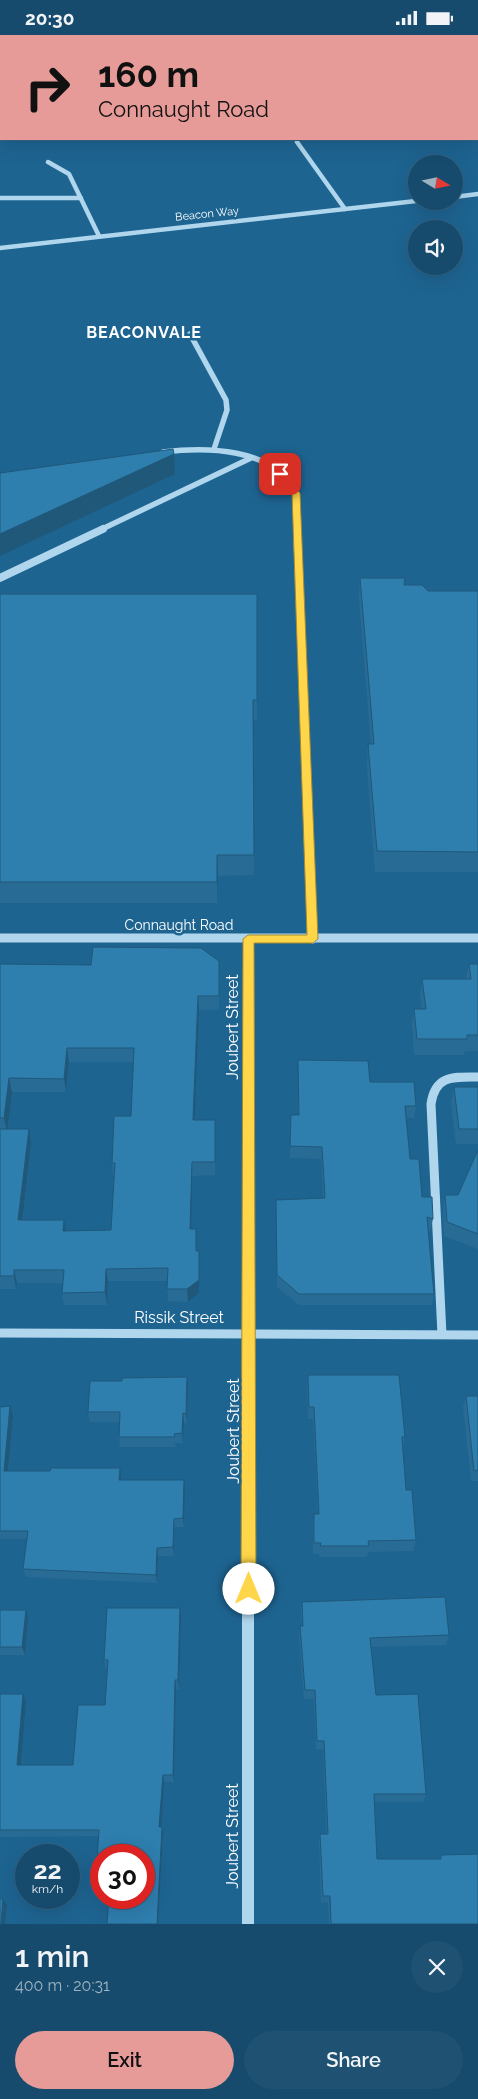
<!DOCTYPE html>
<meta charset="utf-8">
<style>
:root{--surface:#164b6d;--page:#1f5272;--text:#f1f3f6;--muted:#9eb3c2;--line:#356380;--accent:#e69b98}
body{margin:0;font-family:Raleway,sans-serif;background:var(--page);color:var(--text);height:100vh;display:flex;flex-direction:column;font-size:19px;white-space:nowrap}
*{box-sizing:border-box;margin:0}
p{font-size:16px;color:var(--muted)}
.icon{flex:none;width:28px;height:28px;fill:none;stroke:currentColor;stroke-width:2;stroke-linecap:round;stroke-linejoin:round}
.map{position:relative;height:1889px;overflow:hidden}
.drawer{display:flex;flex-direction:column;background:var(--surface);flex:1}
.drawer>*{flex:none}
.hud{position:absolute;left:0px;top:0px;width:479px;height:105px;box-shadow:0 5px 20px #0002,0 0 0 1px var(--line);background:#e69b98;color:#111;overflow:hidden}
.needle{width:32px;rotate:100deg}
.controls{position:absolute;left:408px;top:120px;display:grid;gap:10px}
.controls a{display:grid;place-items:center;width:55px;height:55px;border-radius:50%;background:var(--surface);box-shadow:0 5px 20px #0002,0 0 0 1px var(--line);font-size:25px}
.speed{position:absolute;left:15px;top:1809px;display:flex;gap:10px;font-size:25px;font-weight:700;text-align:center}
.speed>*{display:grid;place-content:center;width:65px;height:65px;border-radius:50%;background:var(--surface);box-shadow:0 5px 20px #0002,0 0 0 1px var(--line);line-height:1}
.speed small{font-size:12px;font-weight:400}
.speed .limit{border:8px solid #d22;background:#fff;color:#111}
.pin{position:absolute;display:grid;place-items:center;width:42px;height:42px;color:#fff;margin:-21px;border-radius:10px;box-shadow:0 2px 8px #0006}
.me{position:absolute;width:55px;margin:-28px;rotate:0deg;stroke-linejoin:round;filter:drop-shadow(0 0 4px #0008)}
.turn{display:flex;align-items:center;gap:18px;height:105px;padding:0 15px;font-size:22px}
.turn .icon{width:65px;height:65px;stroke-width:2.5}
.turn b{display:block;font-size:35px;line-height:42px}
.round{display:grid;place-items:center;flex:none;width:52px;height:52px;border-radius:26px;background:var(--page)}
.overview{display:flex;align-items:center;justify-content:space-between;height:85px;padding:0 15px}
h1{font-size:30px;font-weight:600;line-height:38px}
.cta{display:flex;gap:10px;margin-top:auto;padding:10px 15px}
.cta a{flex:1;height:58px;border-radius:30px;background:var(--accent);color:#111;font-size:20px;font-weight:600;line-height:58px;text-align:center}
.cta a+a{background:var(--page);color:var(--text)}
.status{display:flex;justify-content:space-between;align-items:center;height:35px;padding:0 25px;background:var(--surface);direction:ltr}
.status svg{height:14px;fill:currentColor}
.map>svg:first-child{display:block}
</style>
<div class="status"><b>20:30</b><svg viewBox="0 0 49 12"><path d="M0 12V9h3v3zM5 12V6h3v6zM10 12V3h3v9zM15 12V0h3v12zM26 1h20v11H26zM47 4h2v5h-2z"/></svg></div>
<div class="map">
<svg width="478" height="1889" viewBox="0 0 478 1889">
<rect width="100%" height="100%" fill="#1e6491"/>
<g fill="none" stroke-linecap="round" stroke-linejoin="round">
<!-- minor-far4 -->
<path stroke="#afd6ed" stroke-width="4.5" d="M297,107L345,174
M48,127L69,139L99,201
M454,162L478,159
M0,163H81
M0,213L416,166"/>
<!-- minor-far3 -->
<path stroke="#afd6ed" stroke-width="5.5" d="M190,299L226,365L227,375L214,414
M163,417C205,412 273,412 295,457C299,464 297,486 297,495
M100,495L251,423"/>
<!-- minor-far2 -->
<path stroke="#afd6ed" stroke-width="8" d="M297,494L311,851
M0,543L103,494"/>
<!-- minor-far1 -->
<path stroke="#afd6ed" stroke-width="9" d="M311,850L313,904
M0,903H478
M248,904V1306
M0,1298L478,1300
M442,1300L431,1069C435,1040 453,1042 478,1042"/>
<!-- minor -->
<path stroke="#afd6ed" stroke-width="12" d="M248,1305V1889"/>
<!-- major -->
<path fill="#f6fbff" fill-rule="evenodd" d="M0,42H1V46H0Z
M0,53H1V57H0Z"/>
</g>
<!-- wall -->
<path fill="#286c96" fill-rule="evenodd" d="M360,543H405V550L428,556H478V837H375L367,730L368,709H371L359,564Z
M0,559H257V685H253L254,840L218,841L217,868H0Z
M0,929L220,940L219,975H199L194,1085L215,1099V1140L192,1141L191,1194L196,1216H199V1258L188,1267L168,1266L167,1246H108L107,1270H64L62,1258L63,1248H17L16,1254H0ZM69,1027H134L131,1081L112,1128L113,1141H114L111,1195L66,1196L23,1185L31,1108L29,1094H7L12,1057H66Z
M469,929H478V1016H465L464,1020H414L412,990L414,974H422L420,960L422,944H466Z
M298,1025L370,1047L416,1071L414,1083H406L410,1124L422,1162L433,1184L430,1196L428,1195L434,1259L432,1270H299L277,1252L276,1165L323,1163L321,1124L290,1123L291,1080H298Z
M454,1052H478V1109H456L451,1068Z
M478,1115V1214L444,1201L443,1174L445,1160H458Z
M308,1340L405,1402L403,1414L406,1455L416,1505L413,1516L368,1517L367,1522H319V1519H313V1490L314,1479H318L313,1384H308L307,1352Z
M188,1353L187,1388H184L183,1408H175L176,1412H120L119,1402L120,1387H90L88,1377Z
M466,1361H478V1446H471L463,1372Z
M0,1372L13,1381L8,1436H50L120,1433L121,1445L185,1454L184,1492H174V1521H158L157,1548L26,1542L23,1534L27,1504H0Z
M302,1567L449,1600L446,1610L371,1612L376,1660L426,1759L423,1767H375L377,1824H439L441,1820L478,1889H329L328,1867L321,1868L319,1806L320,1799H326L323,1714H316L314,1664H304L299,1601L300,1591H302L301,1577Z
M0,1575H26L28,1583L25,1620H0Z
M181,1582L179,1654H176L174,1747H164L161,1792H162L163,1799L158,1889H107L144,1820H101V1832H100L97,1826L99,1801L0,1802V1659L26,1667L20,1730H73L105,1670L107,1634H106L104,1625Z"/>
<!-- shaded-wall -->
<path fill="#20587a" d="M174,419L175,439L0,521V499Z
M217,820L218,841L217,868Z
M198,961L199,975L194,1099L193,1085Z
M67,1013L69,1027L66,1057L64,1044Z
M9,1043L12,1057L7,1097L4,1083Z
M29,1094L31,1108L21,1198L18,1185Z
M192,1127V1141L191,1207L190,1194Z
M64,1185L66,1198L63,1196Z
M199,1216V1258L188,1267L187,1254Z
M106,1234L108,1246L107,1270L105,1257Z
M14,1235L17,1248L16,1254L14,1241Z
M187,1342L188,1353L187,1388L186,1379Z
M10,1371L13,1381L7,1445L4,1436Z
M183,1378L184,1388L183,1408L182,1398Z
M120,1433L121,1442L120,1454L119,1445Z
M184,1445L185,1454L184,1492L183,1483Z
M174,1484V1521L173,1512Z
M157,1513L158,1521L157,1548L156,1540Z
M180,1573L181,1582L179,1654L178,1645Z
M26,1575L28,1583L25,1620L22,1612Z
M175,1645L176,1654L174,1747L173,1740Z
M23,1659L26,1667L20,1737L17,1730Z
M163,1740L164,1747L161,1799L159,1792Z
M162,1792L163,1799L158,1889H157Z
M3,1864L7,1870L5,1889H1Z"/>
<!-- building -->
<path fill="#2e7eae" stroke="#20587a" d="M173,414L174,419L0,499V438Z
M360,543H405L404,550H422L428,556H478V817L377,816L368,709H374Z
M0,559H257V665H253L254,820H217V847H0Z
M93,912L201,913L219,926V961H198L193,1085H215V1127H192L190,1194H196V1216H199V1245L187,1254H167L168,1233L106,1234L105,1257L62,1258L64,1235H14V1241H0V1094H29L18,1185H64L63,1196L111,1195L115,1128H112L114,1081H131L134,1013H67L64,1044L9,1043L4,1083H0V929L91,930Z
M469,929H478V1000H467V1004H417L414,974H426L422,944H471Z
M298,1025L368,1026L370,1047H414L416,1071H405L410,1124H419L422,1162H432L433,1184L427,1182L434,1259H299L277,1240L276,1165L325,1163L322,1112L290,1111L291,1080H299Z
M454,1052H478V1094H459Z
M478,1115V1199L447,1187L445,1160H458Z
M308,1340H399L405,1402H402L406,1455H412L416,1505L368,1506L369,1511H320L321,1508H314V1479H319L314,1372H309Z
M187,1342L186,1379L183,1378L182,1398L174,1399L175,1402H119L120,1377H88L90,1346H122V1343Z
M466,1361H478V1435L474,1436Z
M10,1371L4,1436H50L51,1433H120L119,1445H184L183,1483L174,1484L173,1512L157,1513L156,1540L23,1534L28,1496H0V1372Z
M445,1562L449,1600L370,1603L376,1660L418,1659L426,1759H374L377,1824H441V1820L478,1819V1889H331L330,1861H323L320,1799H328L324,1706H317L315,1655H305L300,1591H303L302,1567Z
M107,1573H180L178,1645H175L173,1740H163L159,1792H162L157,1889H107L109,1862H144V1820H101V1826H97L99,1795H0V1659H23L17,1730H73L78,1670H105L108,1625H104Z
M0,1575H26L22,1612H0Z
M0,1864H3L1,1889H0Z"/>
<!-- route -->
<path fill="#ffd54a" stroke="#a68a30" d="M278,437H283L300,458L318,904L313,908H254L256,1554L254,1560L249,1562L243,1560L241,1554L243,904L248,900H307L292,458L278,440Z"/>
<g text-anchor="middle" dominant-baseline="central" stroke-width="5" stroke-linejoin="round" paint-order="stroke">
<!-- far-street labels -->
<g font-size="11" fill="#fff" stroke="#1e6491">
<text transform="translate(207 179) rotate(-6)">Beacon Way</text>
</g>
<!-- street labels -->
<g font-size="14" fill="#fff" stroke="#1e6491">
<text x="179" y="890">Connaught Road</text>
</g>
<!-- far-district labels -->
<g font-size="16" font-weight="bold" letter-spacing="1" fill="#fff" stroke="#1e6491">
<text x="144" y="297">BEACONVALE</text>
</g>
<!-- near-street labels -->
<g font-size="16" fill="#fff" stroke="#1e6491">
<text transform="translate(232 992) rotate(-90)">Joubert Street</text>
<text x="179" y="1282">Rissik Street</text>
<text transform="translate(233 1396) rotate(-90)">Joubert Street</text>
<text transform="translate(232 1801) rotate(-90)">Joubert Street</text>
</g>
</g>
</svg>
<div class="controls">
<a><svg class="needle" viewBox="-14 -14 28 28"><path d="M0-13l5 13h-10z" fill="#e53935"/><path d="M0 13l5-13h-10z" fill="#9eb3c2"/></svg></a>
<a><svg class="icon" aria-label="sound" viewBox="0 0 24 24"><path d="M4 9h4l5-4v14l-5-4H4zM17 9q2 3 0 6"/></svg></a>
</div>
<div class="speed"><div>22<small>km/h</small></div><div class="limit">30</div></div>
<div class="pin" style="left:280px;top:439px;background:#d93025"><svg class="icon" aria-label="arrive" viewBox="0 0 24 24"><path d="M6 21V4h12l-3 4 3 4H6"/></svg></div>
<svg class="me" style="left:249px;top:1554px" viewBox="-20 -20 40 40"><circle r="19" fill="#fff"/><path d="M0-13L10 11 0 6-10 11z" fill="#ffd54a"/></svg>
<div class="hud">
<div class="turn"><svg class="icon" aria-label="right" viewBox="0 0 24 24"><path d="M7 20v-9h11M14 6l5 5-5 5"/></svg><div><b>160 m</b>Connaught Road</div></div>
</div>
</div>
<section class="drawer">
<div class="overview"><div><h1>1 min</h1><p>400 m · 20:31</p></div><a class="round"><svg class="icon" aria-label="close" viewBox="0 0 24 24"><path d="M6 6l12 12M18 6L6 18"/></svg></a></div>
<div class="cta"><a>Exit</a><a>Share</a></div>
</section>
